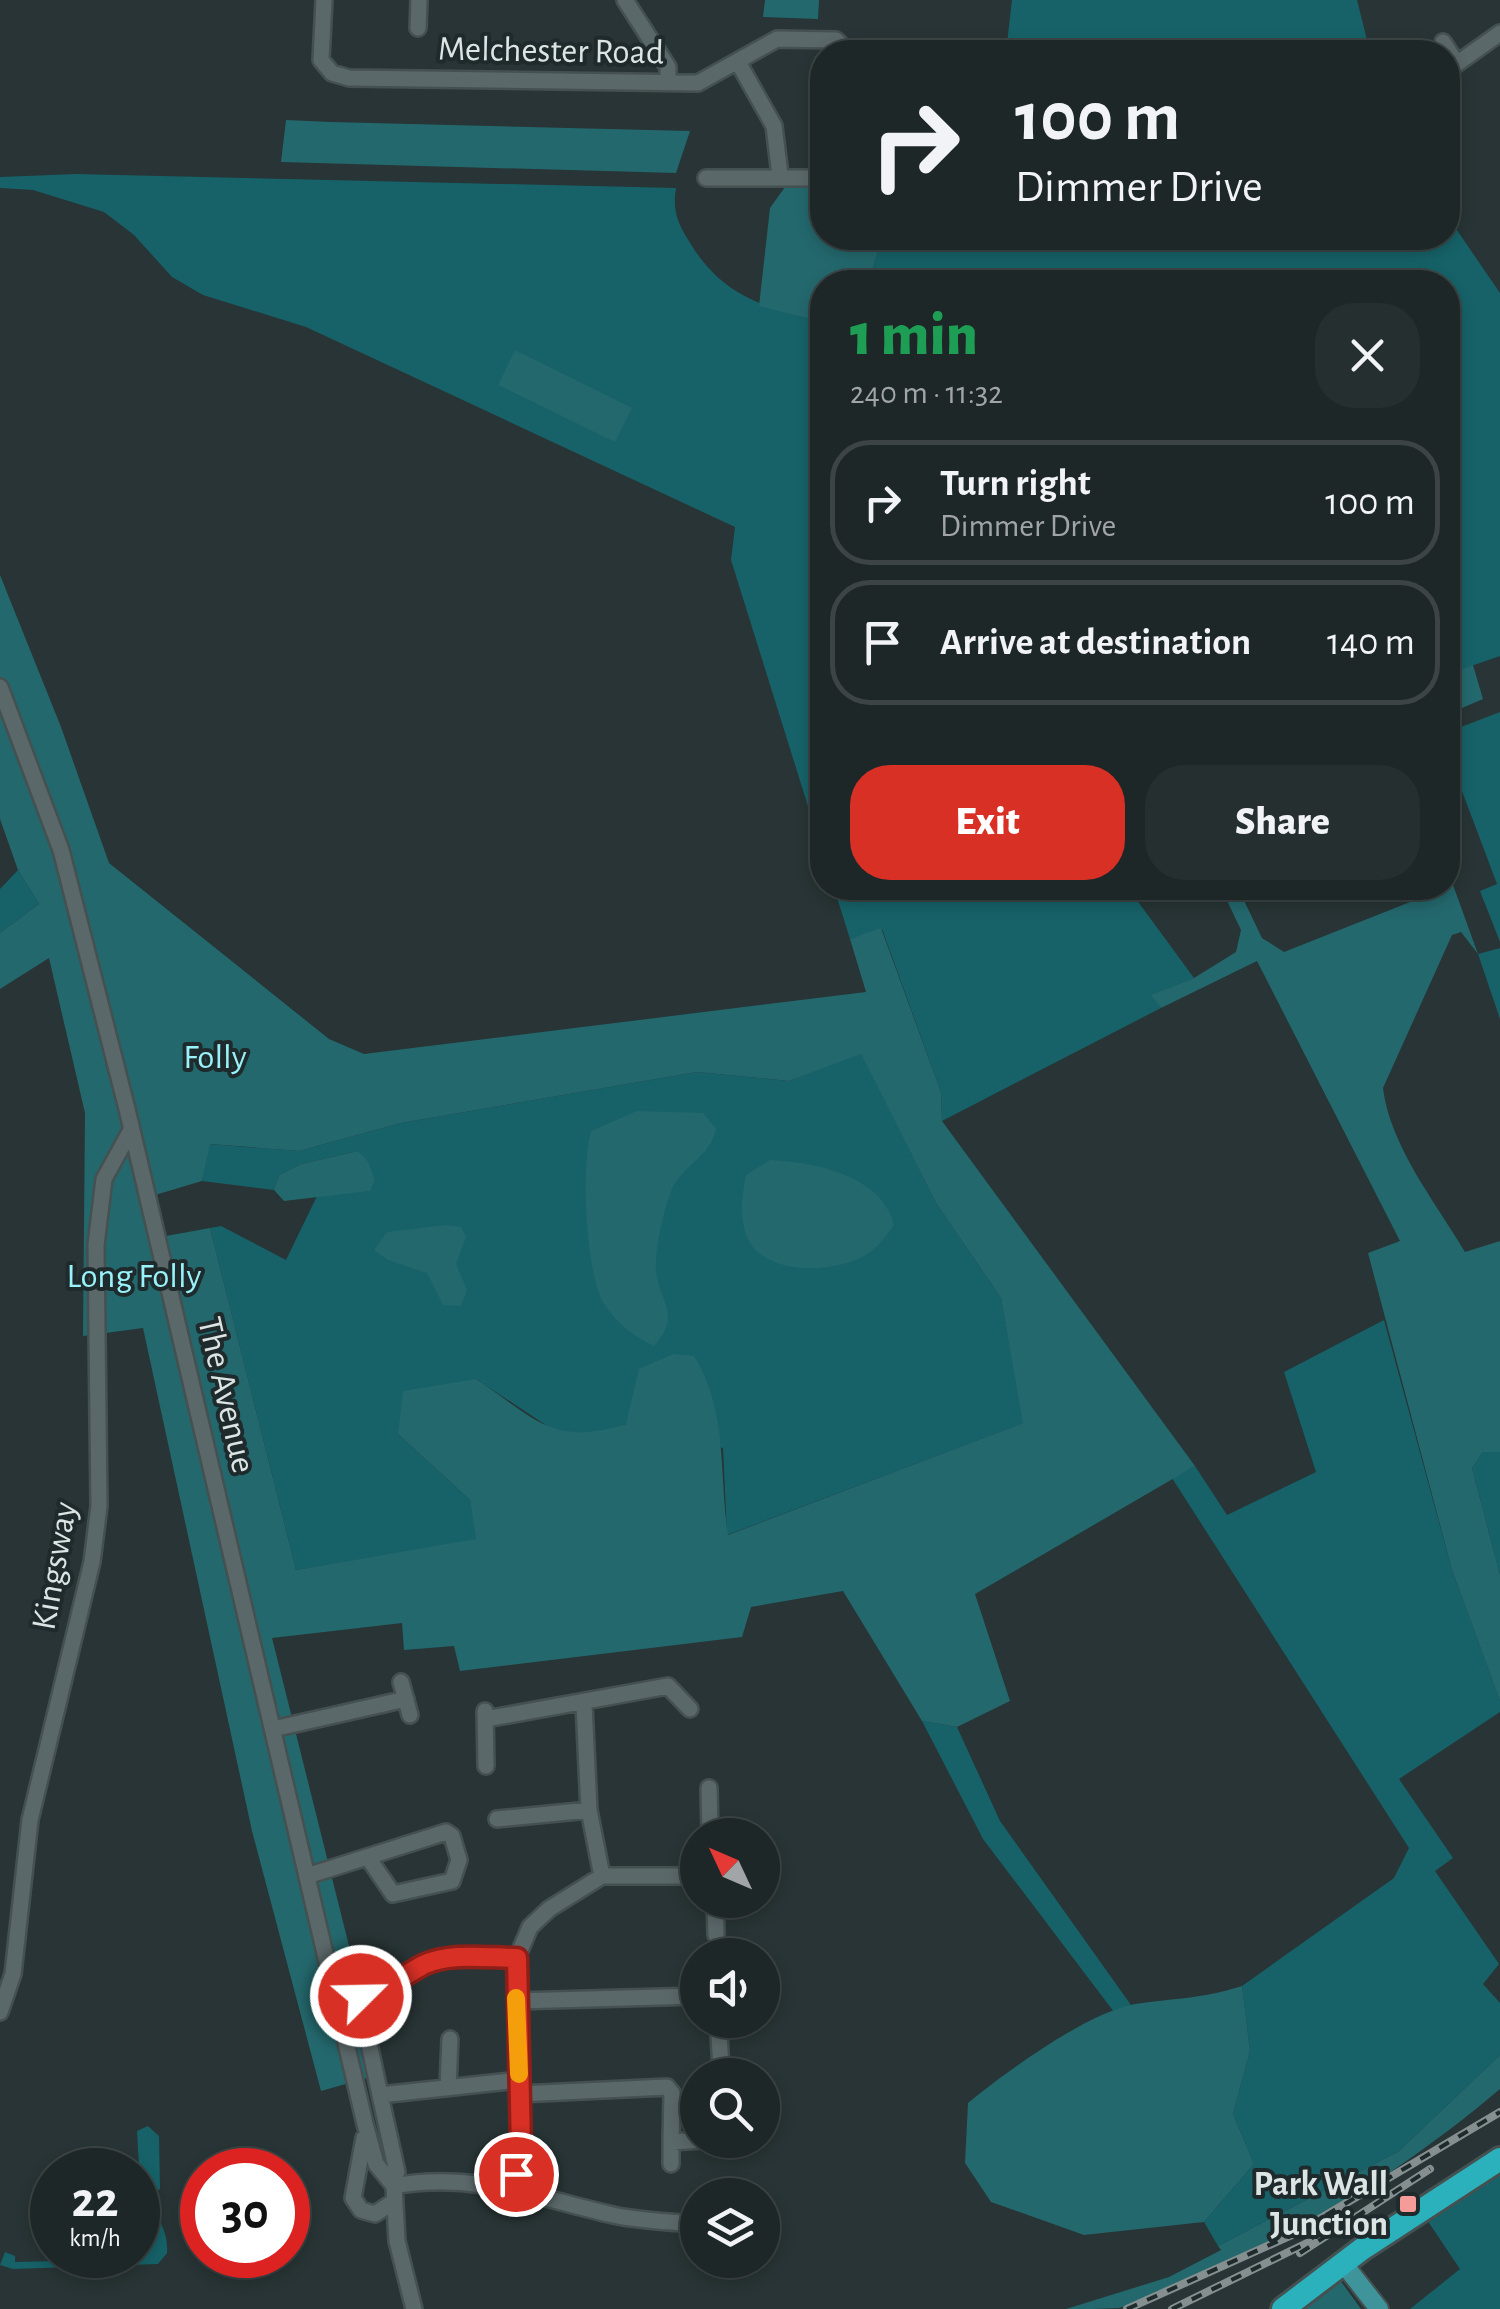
<!DOCTYPE html>
<meta charset="utf-8">
<style>
:root{--surface:#1e2728;--page:#262f30;--text:#f1f3f6;--muted:#a1a5a8;--line:#3c4445;--accent:#d93025}
body{margin:0;font-family:"Alegreya Sans",sans-serif;background:var(--page);color:var(--text);height:100vh;display:flex;flex-direction:column;font-size:38px;white-space:nowrap}
*{box-sizing:border-box;margin:0}
p{font-size:32px;color:var(--muted)}
.icon{flex:none;width:55px;height:55px;fill:none;stroke:currentColor;stroke-width:2;stroke-linecap:round;stroke-linejoin:round}
.map{position:relative;flex:1;overflow:hidden}
.details{position:absolute;left:810px;top:270px;width:650px;height:630px;display:flex;flex-direction:column;background:var(--surface);border-radius:40px;box-shadow:0 5px 15px #0003,0 0 0 2px var(--line)}
.details>*{flex:none}
.guide{position:absolute;left:810px;top:40px;width:650px;height:210px;border-radius:40px;box-shadow:0 5px 15px #0003,0 0 0 2px var(--line);background:#1e2728;color:var(--text);overflow:hidden}
.needle{width:65px;rotate:314deg}
.fabs{position:absolute;left:680px;top:1818px;display:grid;gap:20px}
.fabs a{display:grid;place-items:center;width:100px;height:100px;border-radius:50%;background:var(--surface);box-shadow:0 5px 15px #0003,0 0 0 2px var(--line);font-size:50px}
.speed{position:absolute;left:30px;top:2148px;display:flex;gap:20px;font-size:50px;font-weight:700;text-align:center}
.speed>*{display:grid;place-content:center;width:130px;height:130px;border-radius:50%;background:var(--surface);box-shadow:0 5px 15px #0003,0 0 0 2px var(--line);line-height:1}
.speed small{font-size:25px;font-weight:400}
.speed .limit{border:15px solid #d22;background:#fff;color:#111}
.pin{position:absolute;display:grid;place-items:center;width:85px;height:85px;color:#fff;margin:-42px;border:5px solid #fff;border-radius:50%;box-shadow:0 2px 10px #0007}
.me{position:absolute;width:110px;margin:-55px;rotate:67deg;stroke-linejoin:round;filter:drop-shadow(0 0 8px #0008)}
.turn{display:flex;align-items:center;gap:35px;height:210px;padding:0 40px;font-size:45px}
.turn .icon{width:130px;height:130px;stroke-width:2.5}
.turn b{display:block;font-size:70px;line-height:85px}
.round{display:grid;place-items:center;flex:none;width:105px;height:105px;border-radius:40px;background:var(--page)}
.head{display:flex;align-items:center;justify-content:space-between;height:170px;padding:0 40px}
h1{font-size:60px;font-weight:800;line-height:75px;color:#1e9e55}
.cta{display:flex;gap:20px;margin-top:auto;padding:20px 40px}
.cta a{flex:1;height:115px;border-radius:40px;background:var(--accent);color:#fff;font-size:40px;font-weight:800;line-height:115px;text-align:center}
.cta a+a{background:var(--page);color:var(--text)}
ul{padding:0;list-style:none}
li{display:flex;align-items:center;gap:30px;height:125px;margin:0 20px 15px;padding:0 20px;border:5px solid var(--line);border-radius:40px}
li div{flex:1}
li b{display:block;font-size:38px}
li em{font-style:normal}
.map>svg:first-child{display:block}
</style>
<div class="map">
<svg width="1500" height="2309" viewBox="0 0 1500 2309">
<rect width="100%" height="100%" fill="#283435"/>
<!-- green -->
<path fill="#166268" d="M1012,0H1357L1370,52H1006Z
M76,174L676,188C672,213 679,226 692,246C724,297 767,308 822,322V851L731,560L735,527L306,327L203,295L172,277L134,235L104,212L33,190L0,188V177Z
M1448,217L1500,293V656L1448,674V282H869L882,238H1448Z
M1500,712V942L1480,891L1497,884L1448,754V732Z
M18,870L39,904L0,933V889Z
M834,888H1128L1194,978L1152,995L1161,1008L942,1121L941,1092L882,929L850,939Z
M1500,948V1019L1478,954Z
M861,1053L936,1203L1001,1298L1024,1423L727,1535L723,1448L626,1424L601,1432L558,1433L476,1379L398,1434L470,1500L477,1540L296,1570L210,1228L221,1226L286,1260L318,1194L369,1191L375,1180L358,1151L301,1164L279,1175L274,1190L202,1181L209,1144L299,1151L401,1123L697,1072L789,1081Z
M1384,1320L1452,1570L1500,1701V1712L1399,1779L1453,1858L1435,1871L1499,1964L1483,1984L1500,2003V2055L1399,2151L1218,2246L1204,2222L1254,2164L1233,2114L1250,2051L1242,1986L1394,1878L1409,1848L1172,1478L1195,1466L1227,1515L1316,1472L1284,1372Z
M1483,1452H1500V1575L1472,1468Z
M922,1721L957,1727L1000,1821L1131,2005L1114,2012L983,1839Z
M148,2126L159,2136L160,2189L156,2191L139,2166L137,2131Z
M1500,2173V2309H1410L1460,2269L1427,2220Z
M138,2194C155,2210 169,2230 167,2253L158,2264L13,2269L0,2265L5,2252L15,2256V2262L143,2259L144,2205H138Z"/>
<!-- forest -->
<path fill="#23686d" fill-rule="evenodd" d="M765,0H819L818,19L763,17Z
M286,120L331,122L690,131L676,173L281,162Z
M822,183V238H882L869,282H822V322L759,306L770,208L785,187Z
M515,350L632,408L615,442L498,385Z
M0,575L61,727L109,863L329,1039L364,1054L866,992L850,939L881,928L941,1092L942,1121L1195,1466L975,1594L1010,1701L957,1727L922,1721L843,1591L751,1607L742,1637L460,1671L454,1646L404,1650L402,1623L272,1638L381,2074L321,2091L252,1831L143,1328L83,1336L85,1113L49,958L0,989V933L39,904L18,870L0,819ZM861,1054L936,1203L1001,1298L1023,1423L728,1535C719,1475 728,1410 694,1356L673,1354L639,1369L626,1424C552,1447 535,1418 476,1379L403,1391L398,1434L470,1500L476,1539L296,1570L210,1228L166,1236L155,1195L202,1181L210,1144L299,1151L401,1123L697,1072L789,1081Z
M1473,665L1483,699L1448,714V674Z
M1453,885L1478,954L1461,932L1452,935L1383,1088C1390,1146 1436,1203 1465,1252L1500,1241V1452H1483L1472,1468L1500,1575V1701L1452,1570L1368,1253L1400,1241L1257,961L1161,1008L1151,995L1194,978L1236,952L1241,930L1221,888H1238L1262,938L1284,952Z
M637,1111L703,1113L716,1129C710,1158 681,1166 671,1191C664,1210 657,1240 656,1260C653,1300 686,1310 654,1346C635,1337 619,1325 606,1307C585,1278 581,1165 591,1131Z
M358,1151L367,1160L375,1180L370,1191L284,1201L274,1190L279,1175L301,1164Z
M770,1160C815,1162 883,1176 894,1225C886,1236 878,1247 867,1254C836,1274 764,1277 747,1237C739,1217 742,1195 746,1175Z
M446,1225L461,1227L466,1237L456,1264L467,1290L461,1306L443,1305L427,1273L388,1260L374,1250L387,1232Z
M1242,1986L1250,2051L1233,2114L1254,2164L1204,2222L1084,2235L991,2202L965,2163L968,2103C1006,2072 1086,2013 1135,2004C1176,1998 1201,1999 1242,1986Z
M1500,2055V2089C1399,2175 1247,2271 1119,2308C1103,2309 1083,2309 1066,2309L1169,2277L1221,2250L1218,2246L1399,2151Z
M1340,2280L1361,2309H1302Z"/>
<g fill="none" stroke-linecap="round" stroke-linejoin="round">
<defs>
<path id="minor" d="M324,0L321,60L332,73L349,78L698,83L777,39L836,40L848,52
M625,0L668,67V82
M418,28L419,0
M1443,42L1456,62
M738,62L774,126L780,175
M1448,70L1500,33
M706,178H822
M0,687L61,850L127,1109L365,2124L376,2164L394,2186L397,2241L414,2309
M401,1682L410,1715
M584,1704L589,1810L602,1876
M485,1711L486,1766
M486,1719L668,1686L690,1709
M273,1729L406,1699
M709,1788L710,1835
M497,1819L589,1810
M310,1875L446,1832L452,1836L459,1860L452,1881L393,1894L369,1859
M715,1900L716,1935
M716,1948V1955
M516,2001L698,1996
M340,2002L382,1991L424,1965L446,1958H517
M0,2012L13,1974L30,1820L92,1562L99,1506L96,1245L104,1179L131,1130
M718,2020L721,2067
M365,2025L380,2095
M448,2087L450,2039
M520,2094L667,2087L672,2093L671,2142L703,2140
M364,2138L353,2198L361,2210L375,2214L393,2202
M671,2142V2164
M397,2172L380,2095L519,2080
M394,2186C471,2171 539,2198 613,2215C640,2221 670,2222 698,2224
M509,2186L521,2150L517,1958L530,1927L549,1909L602,1876H698"/>
<path id="major" d="M1343,2263L1379,2309"/>
<path id="highway" d="M1283,2309L1362,2249L1500,2159"/>
</defs>
<!-- minor casing -->
<use href="#minor" stroke="#455051" stroke-width="20"/>
<!-- major casing -->
<use href="#major" stroke="#455051" stroke-width="22"/>
<!-- highway casing -->
<use href="#highway" stroke="#455051" stroke-width="28"/>
<!-- minor -->
<use href="#minor" stroke="#5b6869" stroke-width="15"/>
<!-- major -->
<use href="#major" stroke="#3e949a" stroke-width="18"/>
<!-- highway -->
<use href="#highway" stroke="#2bb1bb" stroke-width="22"/>
<defs>
<path id="rail" d="M1300,2253L1430,2169
M1127,2309L1294,2234L1500,2112
M1172,2309L1309,2242"/>
</defs>
<!-- rail casing -->
<use href="#rail" stroke="#858f90" stroke-width="8"/>
<!-- rail -->
<use href="#rail" stroke="#1e2a2b" stroke-width="4" stroke-dasharray="11" stroke-linecap="butt"/>
</g>
<g fill="none" stroke-linecap="round" stroke-linejoin="round">
<defs>
<path id="route" d="M361,1996C386,1990 401,1977 423,1965C450,1952 488,1958 517,1958L521,2150L516,2174"/>
</defs>
<!-- route casing -->
<use href="#route" stroke="#8d1f18" stroke-width="25"/>
<!-- route -->
<use href="#route" stroke="#d93025" stroke-width="18"/>
<!-- slow -->
<path stroke="#f59e0b" stroke-width="18" d="M516,1998L519,2074"/>
</g>
<!-- markers -->
<rect fill="#f59b98" stroke="#1e2a2b" stroke-width="4" x="1398" y="2194" width="20" height="20" rx="5"/>
<g text-anchor="middle" dominant-baseline="central" stroke-width="8" stroke-linejoin="round" paint-order="stroke">
<!-- street labels -->
<g font-size="35" fill="#dce4e4" stroke="#1e2a2b">
<text transform="translate(551 51) rotate(1)">Melchester Road</text>
<text transform="translate(226 1395) rotate(77)">The Avenue</text>
<text transform="translate(55 1566) rotate(-80)">Kingsway</text>
</g>
<!-- park labels -->
<g font-size="35" fill="#99f2f9" stroke="#1e2a2b">
<text x="215" y="1057">Folly</text>
<text x="134" y="1276">Long Folly</text>
</g>
<!-- poi labels -->
<g font-size="35" font-weight="bold" fill="#dce4e4" stroke="#1e2a2b" text-anchor="end">
<text x="1388" y="2184">Park Wall<tspan x="1388" dy="40">Junction</tspan></text>
</g>
</g>
</svg>
<div class="fabs">
<a><svg class="needle" viewBox="-14 -14 28 28"><path d="M0-13l5 13h-10z" fill="#e53935"/><path d="M0 13l5-13h-10z" fill="#a1a5a8"/></svg></a>
<a><svg class="icon" aria-label="sound" viewBox="0 0 24 24"><path d="M4 9h4l5-4v14l-5-4H4zM17 9q2 3 0 6"/></svg></a>
<a><svg class="icon" aria-label="search" viewBox="0 0 24 24"><circle cx="10" cy="10" r="6"/><path d="M15 15l6 6"/></svg></a>
<a><svg class="icon" aria-label="layers" viewBox="0 0 24 24"><path d="M12 4l9 5-9 5-9-5zM3 14l9 5 9-5"/></svg></a>
</div>
<div class="speed"><div>22<small>km/h</small></div><div class="limit">30</div></div>
<div class="pin" style="left:516px;top:2174px;background:#d93025"><svg class="icon" aria-label="arrive" viewBox="0 0 24 24"><path d="M6 21V4h12l-3 4 3 4H6"/></svg></div>
<svg class="me" style="left:361px;top:1996px" viewBox="-20 -20 40 40"><circle r="17" fill="#d93025" stroke="#fff" stroke-width="3"/><path d="M0-11L8 9 0 5-8 9z" fill="#fff"/></svg>
<div class="guide">
<div class="turn"><svg class="icon" aria-label="right" viewBox="0 0 24 24"><path d="M7 20v-9h11M14 6l5 5-5 5"/></svg><div><b>100 m</b>Dimmer Drive</div></div>
</div>
<section class="details">
<div class="head"><div><h1>1 min</h1><p>240 m · 11:32</p></div><a class="round"><svg class="icon" aria-label="close" viewBox="0 0 24 24"><path d="M6 6l12 12M18 6L6 18"/></svg></a></div>
<ul>
<li><svg class="icon" aria-label="right" viewBox="0 0 24 24"><path d="M7 20v-9h11M14 6l5 5-5 5"/></svg><div><b>Turn right</b><p>Dimmer Drive</p></div><em>100 m</em></li>
<li><svg class="icon" aria-label="arrive" viewBox="0 0 24 24"><path d="M6 21V4h12l-3 4 3 4H6"/></svg><div><b>Arrive at destination</b></div><em>140 m</em></li>
</ul>
<div class="cta"><a>Exit</a><a>Share</a></div>
</section>
</div>
